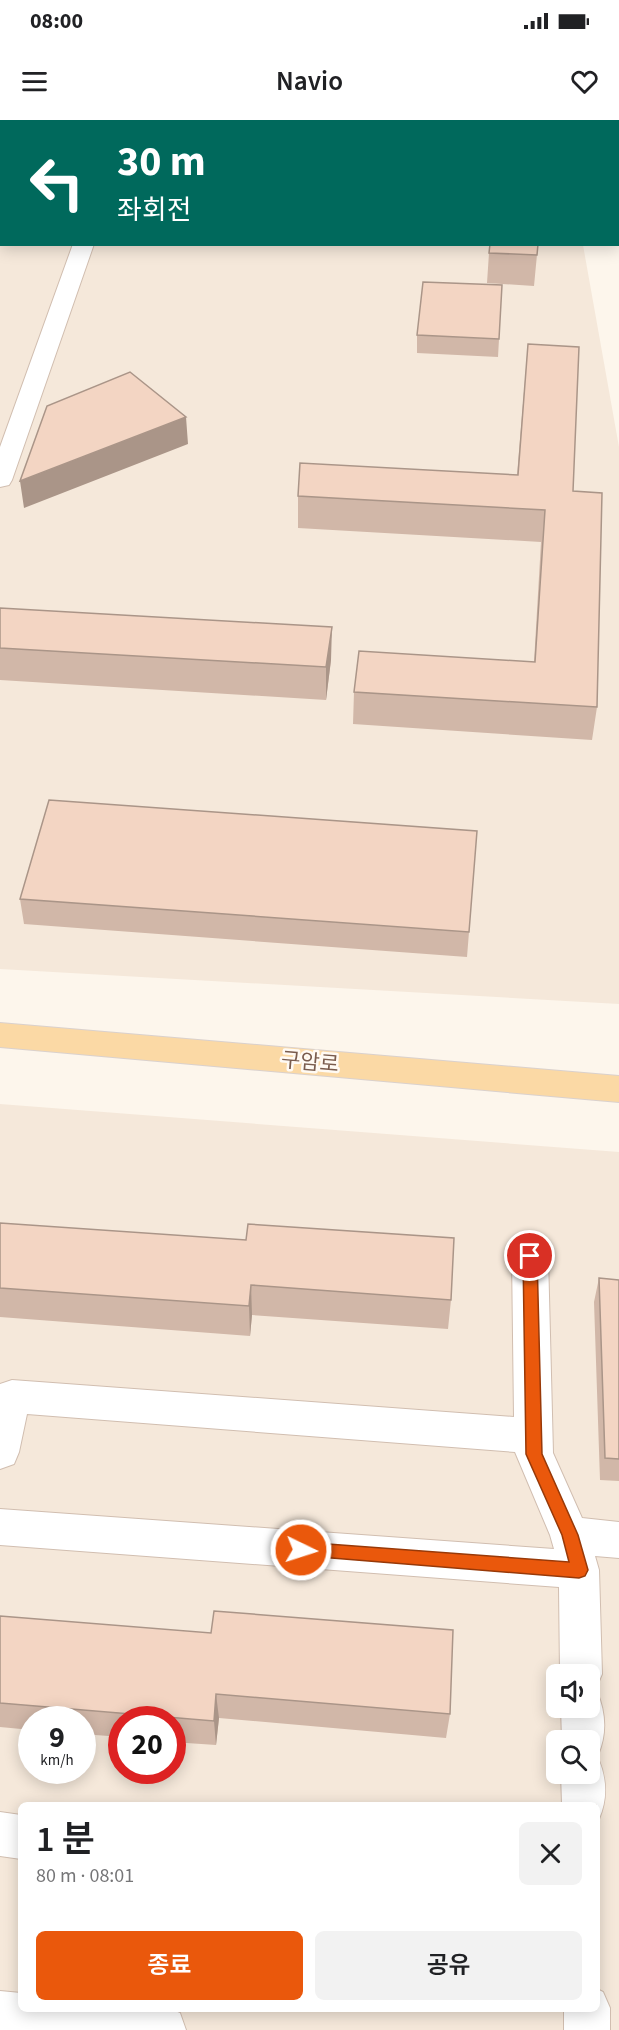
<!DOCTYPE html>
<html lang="ko">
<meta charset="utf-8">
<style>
:root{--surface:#fff;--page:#f2f2f2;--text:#202124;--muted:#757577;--accent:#ea580c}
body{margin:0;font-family:"Source Sans 3","Noto Sans KR",sans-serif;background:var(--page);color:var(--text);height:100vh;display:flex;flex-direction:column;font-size:22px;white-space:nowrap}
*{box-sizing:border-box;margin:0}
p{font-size:20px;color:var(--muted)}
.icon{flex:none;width:33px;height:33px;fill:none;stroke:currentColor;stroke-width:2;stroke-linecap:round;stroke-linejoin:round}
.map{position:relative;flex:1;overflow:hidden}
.details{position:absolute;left:18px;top:1682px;width:582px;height:210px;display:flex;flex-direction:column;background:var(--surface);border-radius:9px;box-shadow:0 3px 15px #0003}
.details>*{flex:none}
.top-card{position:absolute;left:0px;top:0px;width:620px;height:126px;box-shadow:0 3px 15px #0003;background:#00695c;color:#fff;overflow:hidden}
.fabs{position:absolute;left:546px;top:1544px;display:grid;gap:12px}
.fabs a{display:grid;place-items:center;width:54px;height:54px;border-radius:9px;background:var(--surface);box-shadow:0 3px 15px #0003;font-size:30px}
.speed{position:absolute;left:18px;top:1586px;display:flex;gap:12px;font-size:30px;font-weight:700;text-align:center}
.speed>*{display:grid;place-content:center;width:78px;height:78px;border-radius:50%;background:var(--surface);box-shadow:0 3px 15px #0003;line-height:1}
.speed small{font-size:15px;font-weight:400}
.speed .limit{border:9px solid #d22;background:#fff;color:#111}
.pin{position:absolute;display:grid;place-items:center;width:51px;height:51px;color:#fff;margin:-26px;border:3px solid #fff;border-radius:50%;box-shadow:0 2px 6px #0007}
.me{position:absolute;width:66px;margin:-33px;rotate:94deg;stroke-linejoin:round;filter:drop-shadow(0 0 4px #0008)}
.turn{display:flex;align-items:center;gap:21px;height:126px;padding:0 18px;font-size:27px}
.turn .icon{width:78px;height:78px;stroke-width:2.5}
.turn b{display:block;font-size:42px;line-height:51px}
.round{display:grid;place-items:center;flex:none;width:63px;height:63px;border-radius:9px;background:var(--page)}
.head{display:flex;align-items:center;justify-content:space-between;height:102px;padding:0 18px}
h1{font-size:36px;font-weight:600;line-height:45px}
.primary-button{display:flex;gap:12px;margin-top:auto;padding:12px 18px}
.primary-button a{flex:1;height:69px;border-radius:9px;background:var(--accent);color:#fff;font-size:24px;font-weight:600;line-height:69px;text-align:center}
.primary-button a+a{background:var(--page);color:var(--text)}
.status{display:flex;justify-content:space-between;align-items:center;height:42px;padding:0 30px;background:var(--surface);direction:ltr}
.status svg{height:16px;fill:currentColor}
header{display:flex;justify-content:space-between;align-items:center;height:78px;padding:0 18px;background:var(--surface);font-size:27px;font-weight:600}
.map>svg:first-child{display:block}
</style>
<div class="status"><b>08:00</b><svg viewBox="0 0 49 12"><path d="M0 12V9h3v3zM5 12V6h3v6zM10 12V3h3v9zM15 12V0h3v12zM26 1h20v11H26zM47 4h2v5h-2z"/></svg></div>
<header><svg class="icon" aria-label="menu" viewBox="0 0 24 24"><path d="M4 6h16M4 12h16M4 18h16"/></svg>Navio<svg class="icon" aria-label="heart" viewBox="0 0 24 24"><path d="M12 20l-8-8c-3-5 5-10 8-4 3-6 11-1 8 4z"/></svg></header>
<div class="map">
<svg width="619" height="1910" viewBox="0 0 619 1910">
<rect width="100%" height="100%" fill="#fdf6ec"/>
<!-- residential -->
<path fill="#f5e8da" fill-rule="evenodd" d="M0,15L2,124L583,125L619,327V884L0,849Z
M0,984L619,1032V1910H0ZM556,1554H590V1587H556ZM32,1599H82V1650H32ZM122,1599H172V1650H122ZM556,1620H590V1653H556ZM21,1684H597V1888H21Z"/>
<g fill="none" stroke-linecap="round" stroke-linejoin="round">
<defs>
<path id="minor" d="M0,0H9L10,2H2L0,10Z
M618,4H619V16H618Z
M73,124H94L12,360L9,365L0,367V327Z
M530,1121L543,1126L548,1136L553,1333L582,1398L619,1402V1438L595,1436L599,1450L602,1554L596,1568L591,1570L597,1572C606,1593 607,1614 598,1635L595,1636L598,1638C607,1659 608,1678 599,1699L597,1700V1684H562L561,1653H590V1620H562L561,1587H590V1554H560L559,1467L0,1425V1389L554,1429L550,1415L515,1332L27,1294L19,1332L14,1344L0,1349V1264L12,1260L514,1297L512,1136L517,1126Z
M0,1692L21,1695V1739L0,1736Z
M597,1869L603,1872L610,1888V1910H564V1888H597Z
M0,1871L21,1873V1888H168L180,1893L186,1910H0Z"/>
<path id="major" d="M585,0H605V2H586Z
M618,106H619V123H618Z
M0,903L619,956V982L0,927Z"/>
</defs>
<!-- minor casing -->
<use href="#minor" stroke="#d1beb0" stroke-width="2"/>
<!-- major casing -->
<use href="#major" stroke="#dad1cd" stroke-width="2"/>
<!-- minor -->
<use href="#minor" fill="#fff" fill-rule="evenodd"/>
<!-- major -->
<use href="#major" fill="#fbd9a5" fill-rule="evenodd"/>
</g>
<!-- wall -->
<path fill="#d1b7a8" d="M538,124L534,166L487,163L489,133Z
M417,215L499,219L498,237L417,233Z
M528,224L573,371L597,587L592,620L353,604L354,572L534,542L541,422L298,408V376L517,355Z
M0,488L331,540L326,580L0,560Z
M20,779L469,812L467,837L24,804Z
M0,1103L451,1180L448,1209L252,1195L250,1216L0,1197Z
M599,1158L619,1160V1361L600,1360L594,1182Z
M0,1496L450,1594L446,1618L219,1598L216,1625L172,1622V1599H122V1617L82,1614V1599H32V1610L0,1607Z"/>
<!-- shaded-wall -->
<path fill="#aa9588" d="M186,297L188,324L24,388L20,361Z
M332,507L331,540L326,580V547Z
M251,1165L252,1195L250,1216L249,1186Z
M216,1574L219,1598L216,1625L214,1601Z"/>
<!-- building -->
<path fill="#f3d5c3" stroke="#aa9588" stroke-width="1.5" d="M490,124H538L537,135L489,133Z
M423,162L502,165L499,219L417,215Z
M528,224L579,227L573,371L602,373L597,587L354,572L359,531L535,542L545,390L298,376L300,343L518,355Z
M130,252L186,297L20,361L47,286Z
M0,488L332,507L326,547L0,528Z
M49,680L477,711L469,812L20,779Z
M0,1103L246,1120L248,1104L454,1118L451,1180L251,1165L249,1186L0,1168Z
M599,1158L619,1160V1339L605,1338Z
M214,1491L453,1510L450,1594L216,1574L214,1601L0,1583V1496L211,1513Z"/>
<!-- route -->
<path fill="#ea580c" stroke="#983908" stroke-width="1.5" d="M530,1129L535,1131L537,1136L542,1334L578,1415L588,1450L585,1456L579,1458L295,1435L293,1430L295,1424L301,1422L569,1442L562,1415L526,1334L523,1136L525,1131Z"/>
<g text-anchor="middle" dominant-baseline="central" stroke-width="5" stroke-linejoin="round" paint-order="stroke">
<!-- street labels -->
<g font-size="21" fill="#7a5c4d" stroke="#fffaf3">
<text transform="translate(310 942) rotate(5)">구암로</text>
</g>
</g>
</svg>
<div class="fabs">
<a><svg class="icon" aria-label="sound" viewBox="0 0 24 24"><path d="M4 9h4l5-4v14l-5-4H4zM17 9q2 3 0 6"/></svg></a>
<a><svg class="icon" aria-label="search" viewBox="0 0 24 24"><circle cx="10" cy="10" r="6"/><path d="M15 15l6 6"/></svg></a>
</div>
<div class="speed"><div>9<small>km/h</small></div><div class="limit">20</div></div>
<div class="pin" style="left:530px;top:1136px;background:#d93025"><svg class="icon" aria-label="arrive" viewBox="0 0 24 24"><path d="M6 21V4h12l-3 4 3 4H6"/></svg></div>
<svg class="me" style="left:301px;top:1430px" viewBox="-20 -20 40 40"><circle r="17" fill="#ea580c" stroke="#fff" stroke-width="3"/><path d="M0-11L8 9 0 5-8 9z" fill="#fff"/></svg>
<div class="top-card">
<div class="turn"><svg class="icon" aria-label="left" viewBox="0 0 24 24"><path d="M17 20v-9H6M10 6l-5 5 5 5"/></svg><div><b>30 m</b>좌회전</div></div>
</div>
<section class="details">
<div class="head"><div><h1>1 분</h1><p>80 m · 08:01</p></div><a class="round"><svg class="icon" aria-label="close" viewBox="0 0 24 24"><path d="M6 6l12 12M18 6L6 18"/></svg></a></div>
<div class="primary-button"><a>종료</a><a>공유</a></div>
</section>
</div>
